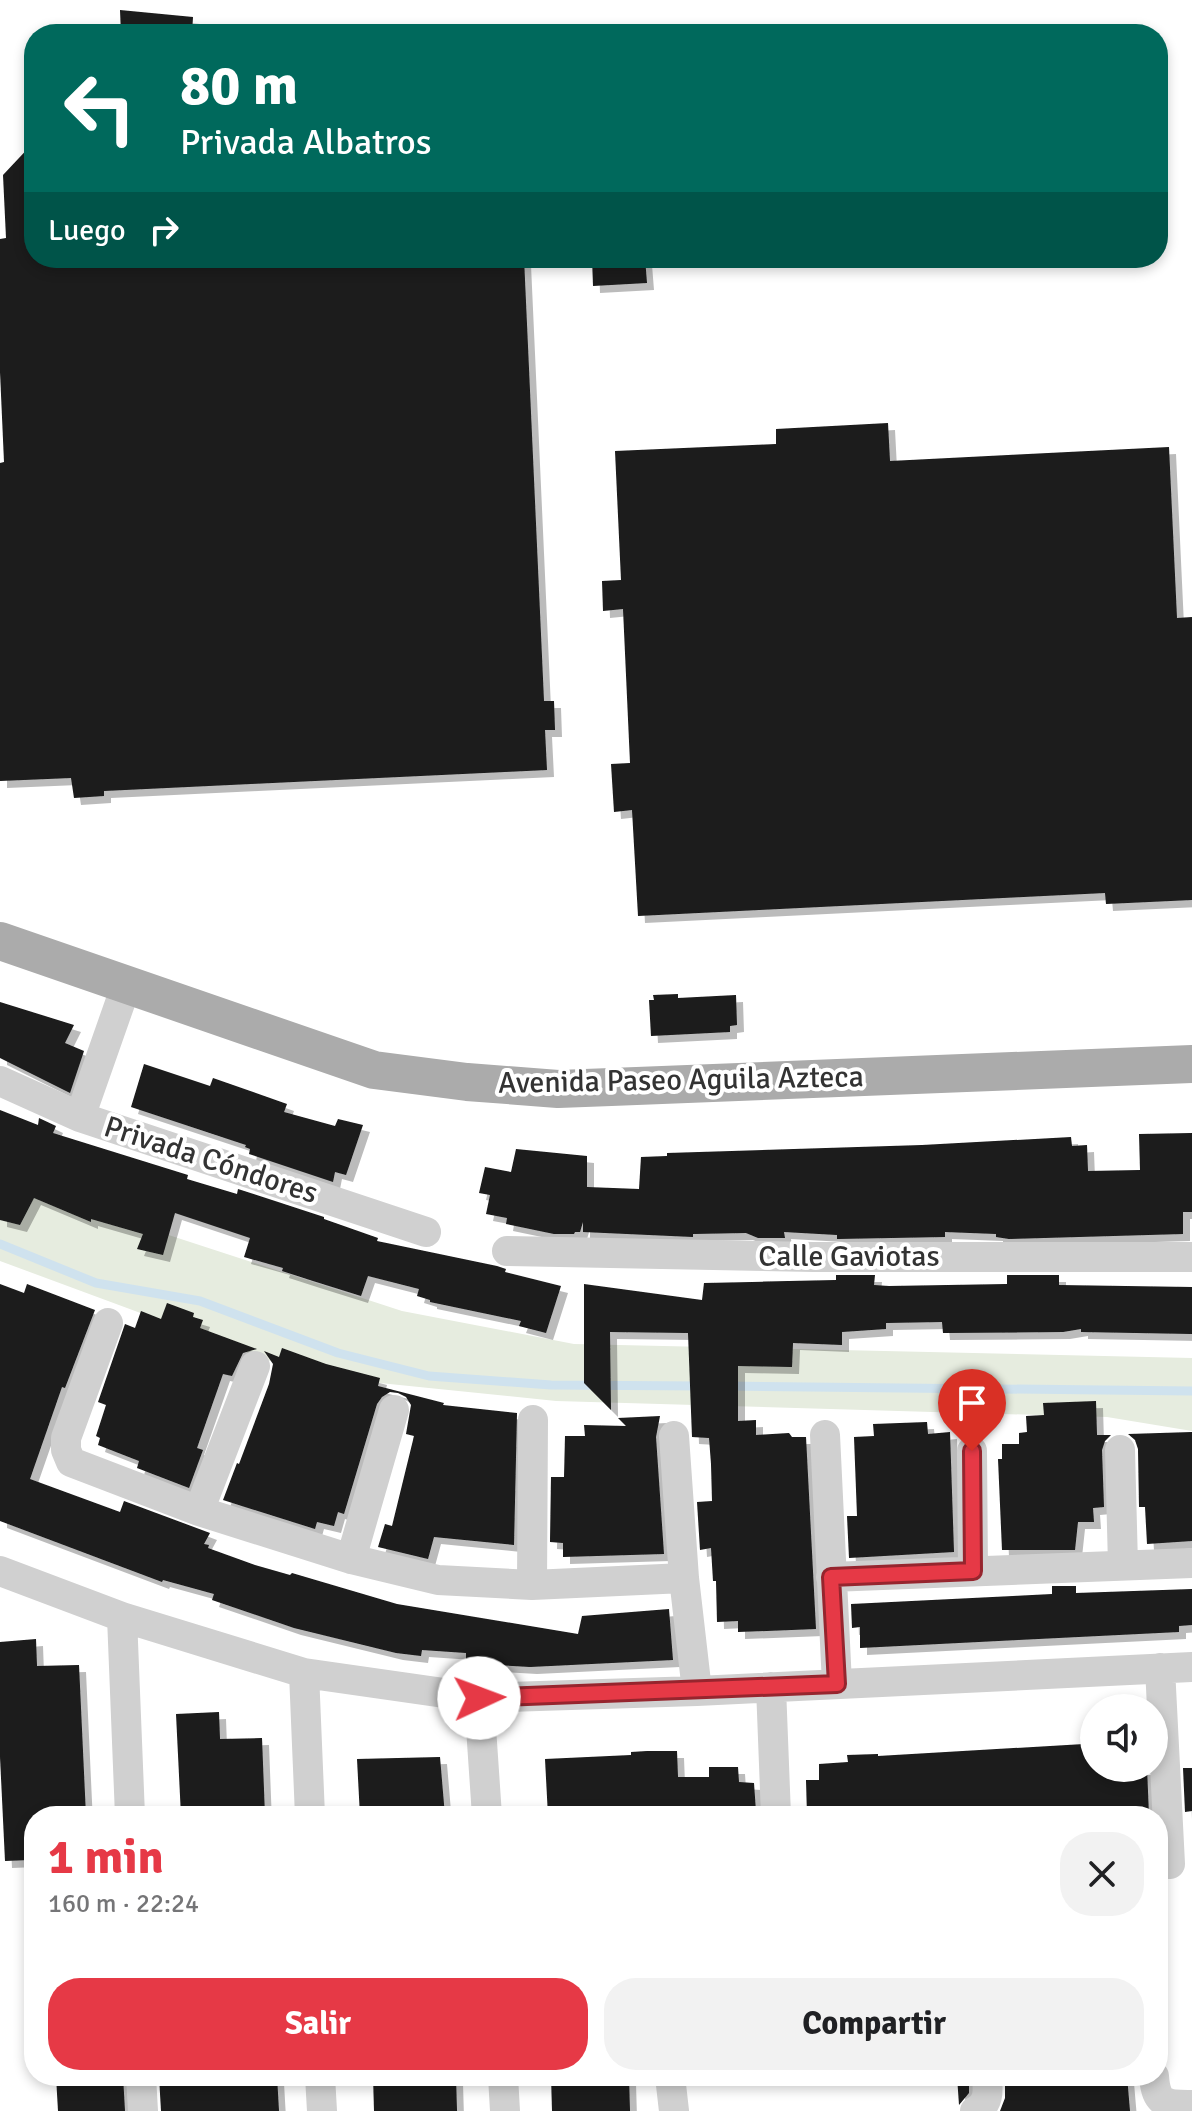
<!DOCTYPE html>
<html lang="es">
<meta charset="utf-8">
<style>
:root{--surface:#fff;--page:#f2f2f2;--text:#202124;--muted:#757577;--accent:#e63946}
body{margin:0;font-family:Signika,sans-serif;background:var(--page);color:var(--text);height:100vh;display:flex;flex-direction:column;font-size:30px;white-space:nowrap}
*{box-sizing:border-box;margin:0}
p{font-size:26px;color:var(--muted)}
.icon{flex:none;width:44px;height:44px;fill:none;stroke:currentColor;stroke-width:2;stroke-linecap:round;stroke-linejoin:round}
.map{position:relative;flex:1;overflow:hidden}
.side{position:absolute;left:24px;top:1806px;width:1144px;height:280px;display:flex;flex-direction:column;background:var(--surface);border-radius:32px;box-shadow:0 4px 12px #0003}
.side>*{flex:none}
.hud{position:absolute;left:24px;top:24px;width:1144px;height:244px;border-radius:32px;box-shadow:0 4px 12px #0003;background:#00695c;color:#fff;overflow:hidden}
.fabs{position:absolute;left:1080px;top:1694px;display:grid;gap:16px}
.fabs a{display:grid;place-items:center;width:88px;height:88px;border-radius:50%;background:var(--surface);box-shadow:0 4px 12px #0003;font-size:40px}
.pin{position:absolute;display:grid;place-items:center;width:68px;height:68px;color:#fff;margin:-82px -34px;border-radius:50% 50% 50% 0;rotate:-45deg;box-shadow:0 0 8px #0007}
.pin .icon{rotate:45deg}
.me{position:absolute;width:88px;margin:-44px;rotate:88deg;stroke-linejoin:round;filter:drop-shadow(0 0 6px #0008)}
.turn{display:flex;align-items:center;gap:28px;height:168px;padding:0 24px;font-size:36px}
.turn .icon{width:104px;height:104px;stroke-width:2.5}
.turn b{display:block;font-size:56px;line-height:68px}
.then{display:flex;align-items:center;height:76px;padding:0 24px;background:#0003;gap:16px;font-size:30px}
.round{display:grid;place-items:center;flex:none;width:84px;height:84px;border-radius:32px;background:var(--page)}
.summary{display:flex;align-items:center;justify-content:space-between;height:136px;padding:0 24px}
h1{font-size:48px;font-weight:800;line-height:60px;color:var(--accent)}
.primary-button{display:flex;gap:16px;margin-top:auto;padding:16px 24px}
.primary-button a{flex:1;height:92px;border-radius:32px;background:var(--accent);color:#fff;font-size:32px;font-weight:800;line-height:92px;text-align:center}
.primary-button a+a{background:var(--page);color:var(--text)}
.map>svg:first-child{display:block}
</style>
<div class="map">
<svg width="1192" height="2111" viewBox="0 0 1192 2111">
<defs>
<filter id="shadow"><feDropShadow dx="7" dy="7" stdDeviation="0" flood-color="#0004"/></filter>
</defs>
<rect width="100%" height="100%" fill="#fff"/>
<!-- green -->
<path fill="#e6ecdf" d="M0,1180L402,1311L574,1344L1192,1358V1431L1107,1417L556,1401L311,1376L0,1261Z"/>
<g fill="none" stroke-linecap="round" stroke-linejoin="round">
<!-- stream -->
<path stroke="#cfe2ee" stroke-width="9" d="M0,1244L96,1283L200,1301L338,1353L429,1376L551,1385L701,1386
M727,1386L1192,1391"/>
</g>
<!-- building -->
<path fill="#1a1a1a" filter="url(#shadow)" d="M120,10L193,17L192,34H121Z
M34,142V258H524L544,701H554L555,730H545L547,770L104,791V796L74,798L71,778L0,781V463L4,462L0,372V239L6,238L3,175Z
M592,258H645L647,283L593,286Z
M888,423L890,461L1169,447L1177,618L1192,617V900L1106,904L1105,893L638,916L632,810L614,812L611,764L630,763L623,609L603,611L602,581L621,580L615,451L776,444V429Z
M678,994V998L736,995L737,1025L730,1026V1032L651,1036L649,1000H654L653,995Z
M0,1002L74,1025L65,1043L84,1051L70,1093L0,1058Z
M144,1064L210,1086L213,1078L287,1104L284,1112L335,1126L338,1119L363,1125L346,1175L335,1172L333,1182L249,1154L250,1149L245,1147L246,1145L131,1107Z
M0,1110L38,1125L39,1118L56,1126L53,1133L188,1175L187,1179L237,1194L238,1189L324,1217V1219L378,1238L377,1241L497,1266L506,1269L505,1272L561,1286L546,1333L519,1326L521,1321L430,1302V1300L417,1296L419,1289L368,1276L361,1296L313,1281L282,1271L283,1268L244,1257L250,1238L175,1213L163,1255L137,1249L143,1234L91,1219V1222L34,1198L20,1225L0,1220Z
M1192,1133V1212H1183V1234L1009,1239L996,1237V1234L945,1232V1237L837,1239V1235L784,1232L785,1238H758L746,1233L693,1234V1237L583,1232V1222L580,1232H575L574,1234H554L506,1224L507,1218L486,1214L490,1195L479,1193L485,1167L511,1172L516,1149L587,1156V1187L639,1189L641,1157L667,1156V1153L922,1145L1071,1137L1072,1146L1087,1145L1088,1171L1140,1170L1139,1134Z
M836,1275H875L874,1285L889,1286L1007,1284V1275H1059V1285L1192,1287V1334L1081,1332V1329L1063,1332L943,1333L942,1322L886,1323V1329L842,1332V1345L793,1343L792,1367L738,1366V1421L756,1420V1435L789,1433L792,1437H806L816,1629L738,1632V1621L717,1622L716,1581H713L711,1548L700,1550L697,1502L712,1501L711,1464L709,1438L692,1437L688,1333L610,1332L611,1410L584,1383V1284L702,1300L704,1283L836,1280Z
M0,1284L24,1293L27,1284L95,1310L65,1388L62,1387L30,1479L120,1512L124,1501L210,1533L204,1544L209,1545L208,1548L255,1565L290,1575L292,1573L397,1604L578,1634L582,1616L669,1609L673,1660L530,1667L466,1663V1653L422,1650L421,1656L396,1653L294,1628L212,1600L214,1594L163,1580L162,1582L0,1521Z
M167,1303L194,1313L193,1317L203,1320L200,1328L257,1349L243,1353L232,1376L223,1374L197,1448L203,1450L189,1488L137,1468L139,1461L98,1445L100,1438L96,1436L106,1405L98,1402L125,1324L135,1328L141,1311L161,1319Z
M282,1348L326,1364L380,1378L378,1386L444,1403L443,1405L517,1413L514,1545L434,1537L428,1559L378,1547L385,1524L392,1526L414,1436L406,1434L411,1405L406,1397L398,1393L390,1392L382,1397L377,1404L344,1514L338,1512L334,1526L317,1522L315,1529L223,1500L237,1463L239,1464L269,1384L273,1364L264,1351L279,1357Z
M1096,1401L1097,1435H1111L1105,1441L1102,1450L1104,1507L1093,1508L1094,1522H1078L1075,1550H1002L998,1459H1002V1444H1019V1433L1027,1432L1026,1416L1044,1415L1043,1403Z
M660,1416L656,1437L664,1554L563,1557V1543L550,1542L551,1477H564L565,1436H585L584,1425L626,1426L618,1418Z
M927,1422L928,1434L950,1432L954,1552L849,1558L847,1516H857L854,1437L874,1436L873,1424Z
M1192,1432V1541L1147,1544L1145,1507H1139L1138,1449L1135,1440L1128,1434Z
M1052,1586H1076V1593L1192,1589V1625L1179,1626V1632L860,1648V1627L852,1628L851,1604L1052,1594Z
M36,1639L37,1666L79,1665L86,1816H34V1846H30V1860L5,1861L0,1757V1642Z
M219,1712L220,1739L262,1738L265,1816H181L176,1714Z
M1084,1744L1085,1759H1094V1768H1147L1149,1815L807,1816L806,1780H819V1764L848,1762L847,1755L878,1754V1756Z
M647,1751H677L678,1777H709V1767H738L739,1782L754,1783L756,1812L707,1810L663,1812V1816H548L545,1759L631,1755V1752Z
M440,1757L445,1816H360L357,1759Z
M1183,1768H1192V1811L1185,1812Z
M56,2076H123L125,2111H58Z
M159,2076H277L279,2111H161Z
M373,2076H456L457,2111H374Z
M551,2076H629L630,2111H552Z
M957,2076H969V2093L959,2105Z
M1005,2076H1127L1130,2111H1000L1005,2098Z"/>
<g fill="none" stroke-linecap="round" stroke-linejoin="round">
<!-- minor -->
<path stroke="#d0d0d0" stroke-width="30" d="M0,1081L80,1117L426,1232
M80,1117L126,986
M507,1251L814,1257H1192
M108,1323L66,1438V1450L71,1462L199,1511L351,1559L438,1580L532,1585L684,1578
M825,1435L837,1684
M674,1436L684,1578L697,1691
M1120,1450L1123,1565
M972,1451L973,1571
M199,1511L255,1366
M351,1559L394,1410
M0,1571L122,1617L304,1673L479,1698L697,1691L1192,1667
M831,1577L1192,1563
M532,1585L533,1420
M122,1617L130,1816
M1160,1668L1170,1864
M304,1673L310,1816
M771,1687L776,1816
M479,1698L487,1816
M141,2076L143,2111
M320,2076L322,2111
M503,2076L505,2111
M670,2076L674,2111
M1154,2076C1156,2105 1166,2105 1192,2105
M975,2111C990,2104 988,2090 987,2076"/>
<!-- major -->
<path stroke="#ababab" stroke-width="38" d="M0,941L374,1070L467,1082L558,1089L611,1087L1192,1064"/>
</g>
<g fill="none" stroke-linecap="round" stroke-linejoin="round">
<defs>
<path id="route" d="M479,1698L837,1684L831,1577L973,1571L972,1451"/>
</defs>
<!-- route casing -->
<use href="#route" stroke="#96252e" stroke-width="20"/>
<!-- route -->
<use href="#route" stroke="#e63946" stroke-width="14"/>
</g>
<g text-anchor="middle" dominant-baseline="central" stroke-width="8" stroke-linejoin="round" paint-order="stroke">
<!-- street labels -->
<g font-size="30" fill="#333" stroke="#fff">
<text transform="translate(681 1080) rotate(-1)">Avenida Paseo Aguila Azteca</text>
<text transform="translate(211 1160) rotate(18)">Privada Cóndores</text>
<text x="849" y="1256">Calle Gaviotas</text>
</g>
</g>
</svg>
<div class="fabs">
<a><svg class="icon" aria-label="sound" viewBox="0 0 24 24"><path d="M4 9h4l5-4v14l-5-4H4zM17 9q2 3 0 6"/></svg></a>
</div>
<div class="pin" style="left:972px;top:1451px;background:#d93025"><svg class="icon" aria-label="arrive" viewBox="0 0 24 24"><path d="M6 21V4h12l-3 4 3 4H6"/></svg></div>
<svg class="me" style="left:479px;top:1698px" viewBox="-20 -20 40 40"><circle r="19" fill="#fff"/><path d="M0-13L10 11 0 6-10 11z" fill="#e63946"/></svg>
<div class="hud">
<div class="turn"><svg class="icon" aria-label="left" viewBox="0 0 24 24"><path d="M17 20v-9H6M10 6l-5 5 5 5"/></svg><div><b>80 m</b>Privada Albatros</div></div>
<div class="then">Luego<svg class="icon" aria-label="right" viewBox="0 0 24 24"><path d="M7 20v-9h11M14 6l5 5-5 5"/></svg></div>
</div>
<section class="side">
<div class="summary"><div><h1>1 min</h1><p>160 m · 22:24</p></div><a class="round"><svg class="icon" aria-label="close" viewBox="0 0 24 24"><path d="M6 6l12 12M18 6L6 18"/></svg></a></div>
<div class="primary-button"><a>Salir</a><a>Compartir</a></div>
</section>
</div>
